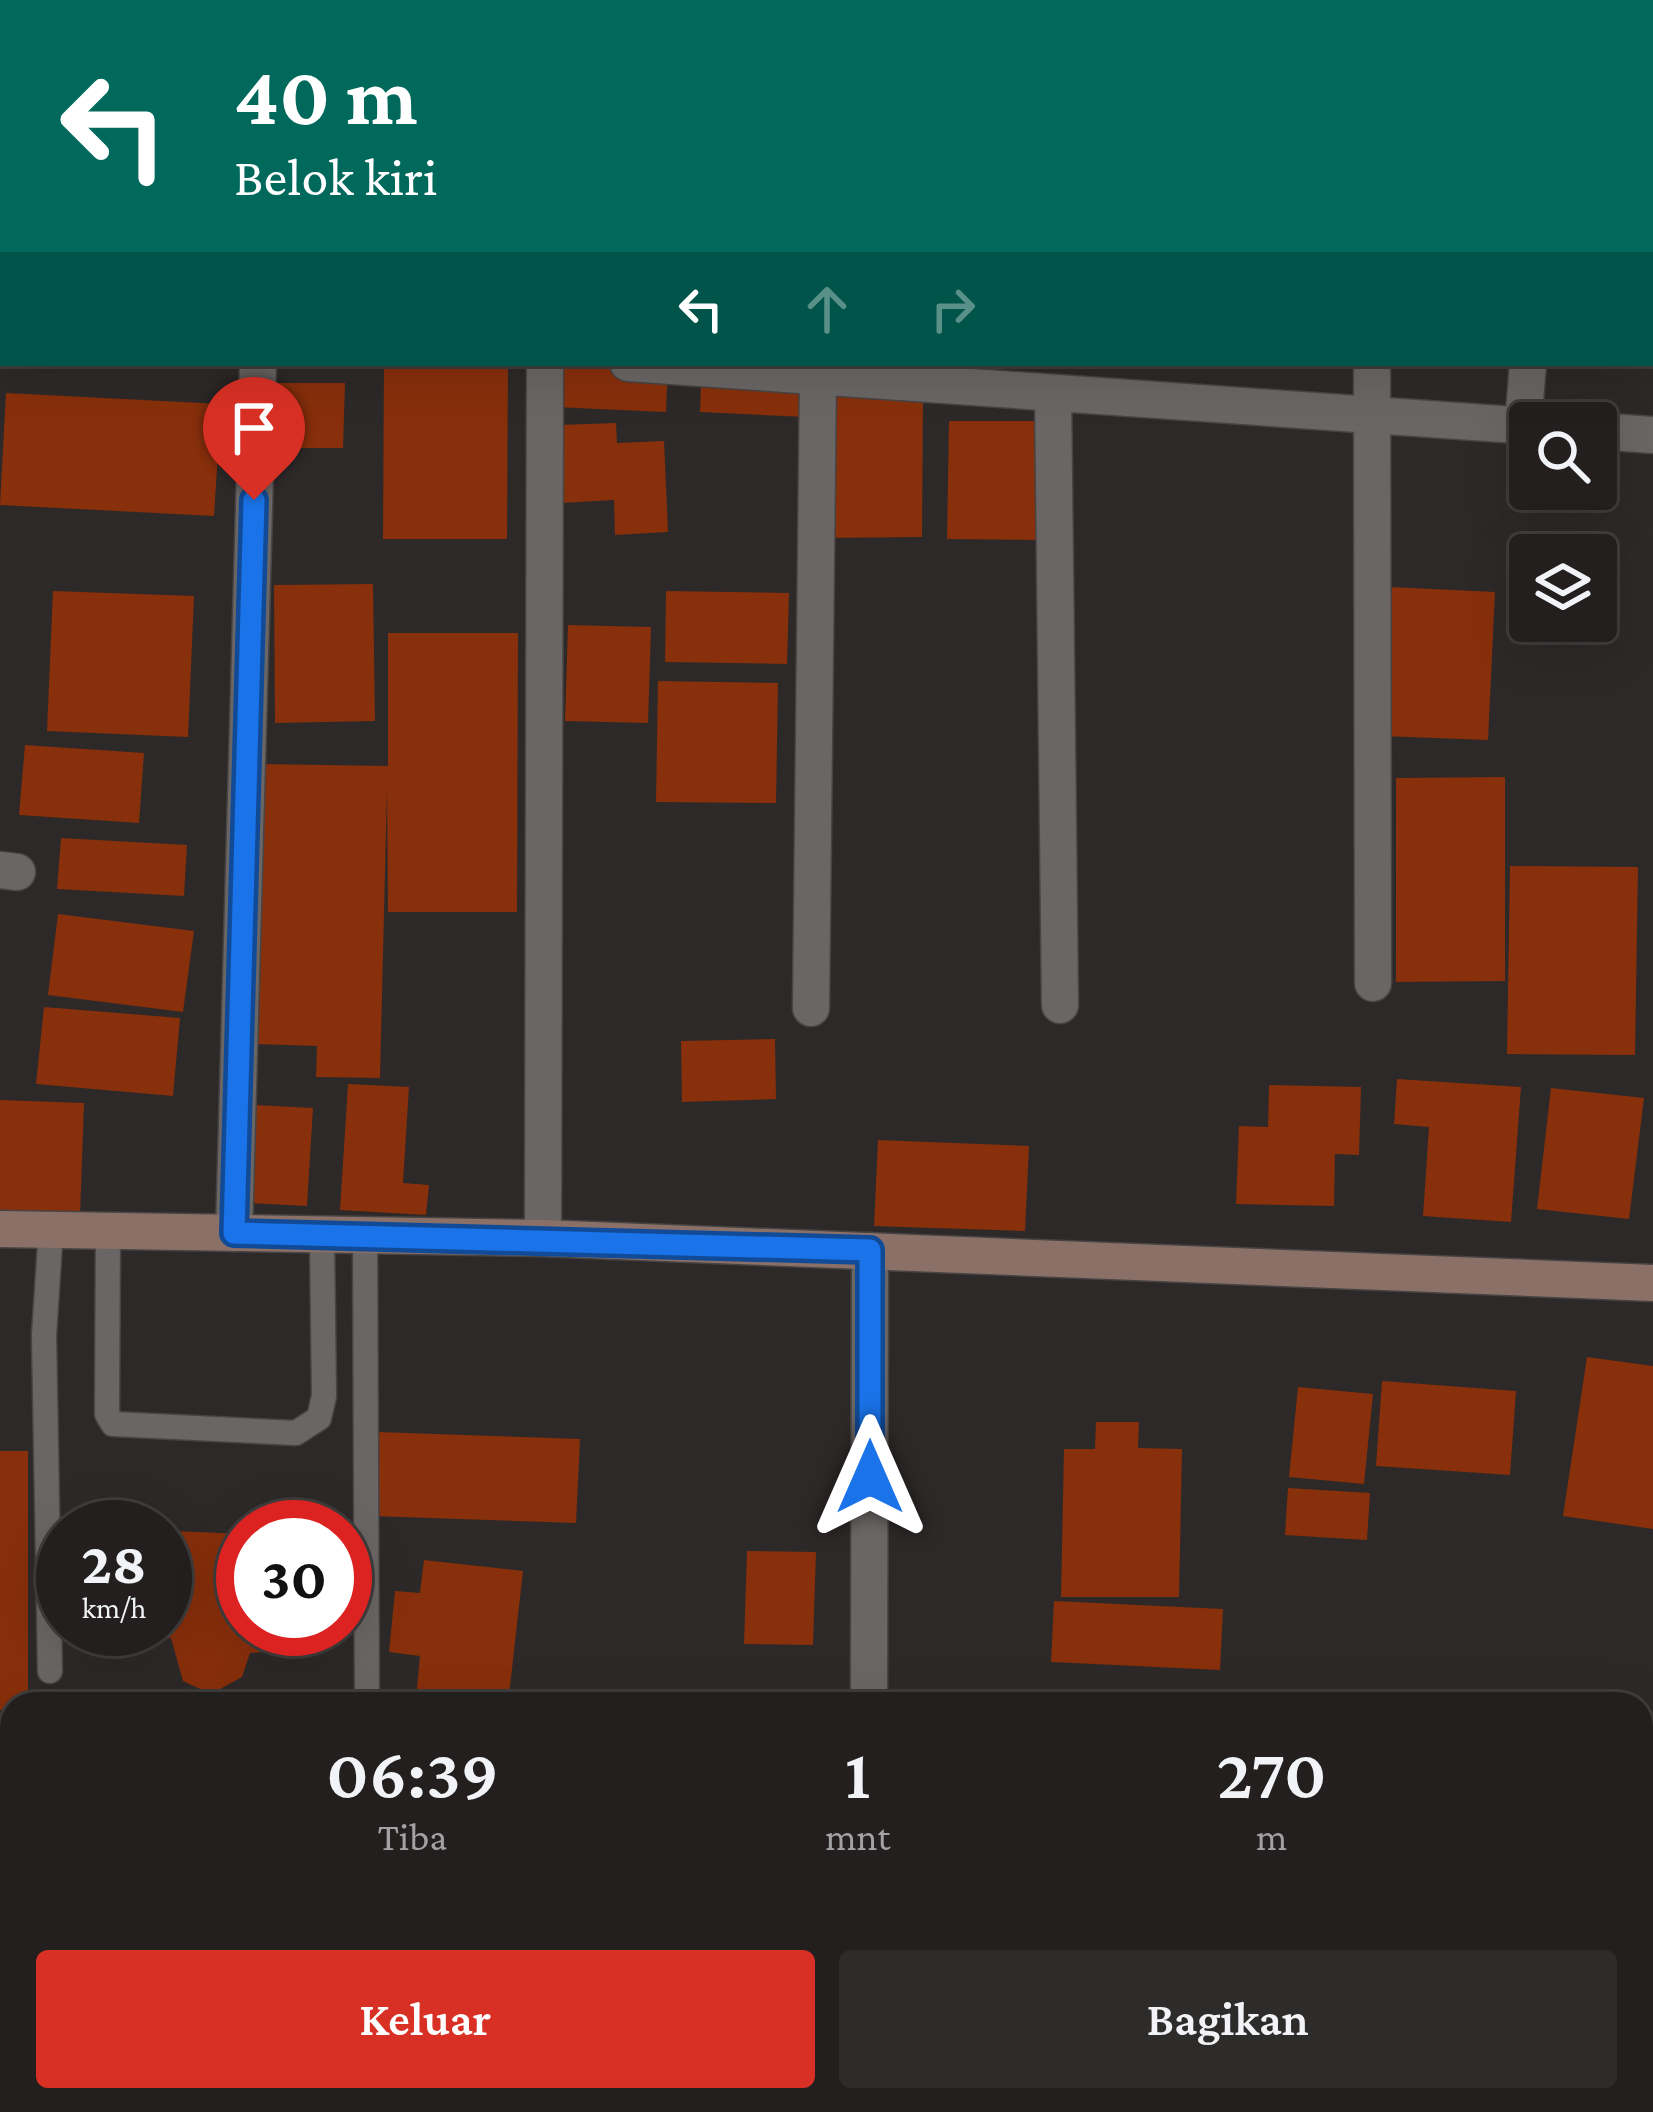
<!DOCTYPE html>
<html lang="id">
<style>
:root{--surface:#221f1e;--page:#2e2c2b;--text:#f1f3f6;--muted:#a2a2a4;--line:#3f3d3c;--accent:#d93025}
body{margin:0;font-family:"Crimson Pro",serif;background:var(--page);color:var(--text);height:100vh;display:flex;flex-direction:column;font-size:45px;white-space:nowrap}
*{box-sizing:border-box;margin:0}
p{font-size:39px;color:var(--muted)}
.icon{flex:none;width:66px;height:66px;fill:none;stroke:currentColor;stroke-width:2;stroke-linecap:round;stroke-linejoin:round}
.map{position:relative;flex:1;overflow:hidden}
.drawer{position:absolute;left:0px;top:1692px;width:1653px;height:420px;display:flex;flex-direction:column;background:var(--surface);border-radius:36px 36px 0 0;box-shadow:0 12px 48px #0002,0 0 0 3px var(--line)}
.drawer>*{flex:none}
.banner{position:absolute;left:0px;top:0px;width:1653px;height:366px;box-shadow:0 12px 48px #0002,0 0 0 3px var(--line);background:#00695c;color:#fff;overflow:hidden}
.buttons{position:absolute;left:1509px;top:402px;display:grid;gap:24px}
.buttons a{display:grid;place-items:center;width:108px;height:108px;border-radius:12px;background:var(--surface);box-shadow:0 12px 48px #0002,0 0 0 3px var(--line);font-size:60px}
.speed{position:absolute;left:36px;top:1500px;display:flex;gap:24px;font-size:60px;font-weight:700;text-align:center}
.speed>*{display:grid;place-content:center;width:156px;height:156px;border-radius:50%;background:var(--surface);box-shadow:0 12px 48px #0002,0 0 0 3px var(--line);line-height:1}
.speed small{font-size:30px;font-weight:400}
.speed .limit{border:18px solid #d22;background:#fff;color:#111}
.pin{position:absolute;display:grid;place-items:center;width:102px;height:102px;color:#fff;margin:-123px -51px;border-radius:50% 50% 50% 0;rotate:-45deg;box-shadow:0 0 12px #0007}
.pin .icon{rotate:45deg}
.me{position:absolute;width:132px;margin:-66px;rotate:0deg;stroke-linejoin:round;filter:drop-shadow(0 0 9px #0008)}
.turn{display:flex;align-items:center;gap:42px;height:252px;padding:0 36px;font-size:54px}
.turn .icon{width:156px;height:156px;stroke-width:2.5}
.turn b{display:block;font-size:84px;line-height:102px}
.lanes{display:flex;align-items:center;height:114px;padding:0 36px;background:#0003;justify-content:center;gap:60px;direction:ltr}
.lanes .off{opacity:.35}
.eta{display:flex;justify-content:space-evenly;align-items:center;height:204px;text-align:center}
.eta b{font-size:72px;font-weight:600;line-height:84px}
.button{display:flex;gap:24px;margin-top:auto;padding:24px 36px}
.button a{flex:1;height:138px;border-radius:12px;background:var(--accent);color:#fff;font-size:48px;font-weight:600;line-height:138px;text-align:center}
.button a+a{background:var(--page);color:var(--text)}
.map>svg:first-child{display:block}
</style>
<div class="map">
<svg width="1653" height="2112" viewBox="0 0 1653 2112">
<rect width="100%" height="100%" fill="#2d2928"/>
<!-- building -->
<path fill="#882f0b" d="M262,363H355V369L261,368Z
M384,363H508L507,539H383Z
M556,363H668L666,412L554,407Z
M702,363H809L806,417L700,412Z
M838,363H909V395L923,396L922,537L821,538Z
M265,383H345L343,448H264Z
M6,393L221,404L214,516L0,505Z
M949,421H1046L1045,540L947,539Z
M616,423L617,443L664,441L668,532L615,535L614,500L561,503L559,425Z
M373,584L375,721L275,723L274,585Z
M1390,587L1495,592L1488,740L1383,736Z
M53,591L194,596L188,737L47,731Z
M666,591L789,593L787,664L665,662Z
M568,625L651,627L648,723L565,721Z
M388,633H518L517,912H388L387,789L380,1078L316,1077L317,1046L253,1044L259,764L388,766Z
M658,681L778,683L776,803L656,802Z
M25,745L144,753L139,823L19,815Z
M1505,777V981L1396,982V778Z
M61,838L187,845L184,896L57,889Z
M1510,866L1638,867L1635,1055L1507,1054Z
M58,914L194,931L183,1012L48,995Z
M44,1007L180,1018L173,1096L36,1084Z
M775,1039L776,1099L682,1102L681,1041Z
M1397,1079L1521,1087L1511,1222L1423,1216L1429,1127L1394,1124Z
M348,1084L409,1087L403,1183L429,1185L426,1215L340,1210Z
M1269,1085L1361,1087L1359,1155L1335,1154L1334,1206L1236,1204L1239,1126L1268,1127Z
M1551,1088L1644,1098L1629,1219L1537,1209Z
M0,1100L84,1103L80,1216L0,1214Z
M255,1105L313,1108L307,1206L249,1203Z
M878,1140L1029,1146L1025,1231L874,1226Z
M1587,1357L1653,1366V1529L1563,1516Z
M1382,1381L1516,1391L1510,1475L1376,1466Z
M1298,1387L1373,1394L1364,1484L1289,1477Z
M1096,1422H1139L1138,1448L1182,1449L1179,1597H1061L1064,1449H1095Z
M377,1432L580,1439L576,1523L373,1516Z
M0,1451H28V1704H12V1710H0Z
M1288,1488L1370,1493L1367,1540L1285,1535Z
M173,1531L243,1534V1629H326V1646L250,1653L242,1677L211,1694L183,1681L171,1638L120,1642L115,1629H165V1550Z
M747,1551L816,1552L813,1645L744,1644Z
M424,1560L523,1571L508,1704L416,1699L420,1656L389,1652L395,1591L420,1593Z
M1054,1601L1223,1609L1220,1670L1051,1662Z
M1641,1737L1653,1738V1831L1641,1830Z
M12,1745V1785H0V1746Z
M0,1914H12V1987L0,1986Z
M1650,2010H1653V2059L1645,2058Z
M0,2020L12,2021V2098L0,2097Z
M1255,2100H1390V2112H1254Z
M1490,2100H1573L1572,2112H1489Z"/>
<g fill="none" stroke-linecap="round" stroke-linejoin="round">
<defs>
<path id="lane" d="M108,1230L107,1414L113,1424L296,1433L319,1418L324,1396L322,1235
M365,1235L367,1704
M50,1671L44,1335L51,1229
M0,2111L22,2112
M105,2112L121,2100"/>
<path id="street" d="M239,0V3
M944,0V3
M0,319H3
M628,363L1530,426
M1372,363L1373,983
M1053,393L1060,1005
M1523,426L1528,363
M1596,431L1653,435
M0,870L17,872
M811,1008L818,377
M234,1233L258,363
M543,1238L545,363
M869,1704L870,1251
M1641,1864L1653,1865
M876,2100V2112
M1467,2112V2100"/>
<path id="secondary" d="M0,1229L543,1238L1653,1283"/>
</defs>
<!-- lane casing -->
<use href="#lane" stroke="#474443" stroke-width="27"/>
<!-- street casing -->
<use href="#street" stroke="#474443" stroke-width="39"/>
<!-- secondary casing -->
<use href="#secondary" stroke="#474443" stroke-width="39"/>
<!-- lane -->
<use href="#lane" stroke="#6a6665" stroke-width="24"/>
<!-- street -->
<use href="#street" stroke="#6a6665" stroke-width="36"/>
<!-- secondary -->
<use href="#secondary" stroke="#8a7067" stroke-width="36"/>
</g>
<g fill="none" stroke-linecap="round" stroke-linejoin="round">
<defs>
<path id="route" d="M254,500L234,1233L870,1250V1477"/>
</defs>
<!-- route casing -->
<use href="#route" stroke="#114b97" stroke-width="30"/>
<!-- route -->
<use href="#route" stroke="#1a73e8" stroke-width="21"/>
</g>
</svg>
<div class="buttons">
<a><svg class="icon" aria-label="search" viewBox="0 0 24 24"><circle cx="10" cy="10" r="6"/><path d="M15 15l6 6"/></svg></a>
<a><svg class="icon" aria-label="layers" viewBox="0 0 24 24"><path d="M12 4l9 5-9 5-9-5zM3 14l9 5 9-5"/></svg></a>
</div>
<div class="speed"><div>28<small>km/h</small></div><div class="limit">30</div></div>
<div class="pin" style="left:254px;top:500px;background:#d93025"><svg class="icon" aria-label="arrive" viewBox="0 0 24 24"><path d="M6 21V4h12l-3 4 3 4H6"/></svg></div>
<svg class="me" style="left:870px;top:1477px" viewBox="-20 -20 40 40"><path d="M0-17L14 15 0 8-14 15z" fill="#1a73e8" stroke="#fff" stroke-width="4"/></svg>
<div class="banner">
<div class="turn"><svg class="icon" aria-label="left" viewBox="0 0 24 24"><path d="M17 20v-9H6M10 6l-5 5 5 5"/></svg><div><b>40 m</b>Belok kiri</div></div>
<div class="lanes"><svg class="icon" aria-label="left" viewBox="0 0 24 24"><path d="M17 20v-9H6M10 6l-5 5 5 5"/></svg><svg class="icon off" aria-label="ahead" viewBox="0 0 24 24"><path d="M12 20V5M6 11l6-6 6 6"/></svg><svg class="icon off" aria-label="right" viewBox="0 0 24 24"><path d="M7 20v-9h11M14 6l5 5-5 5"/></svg></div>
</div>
<section class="drawer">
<div class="eta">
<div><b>06:39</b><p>Tiba</p></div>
<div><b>1</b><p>mnt</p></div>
<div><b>270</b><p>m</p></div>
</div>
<div class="button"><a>Keluar</a><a>Bagikan</a></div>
</section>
</div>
